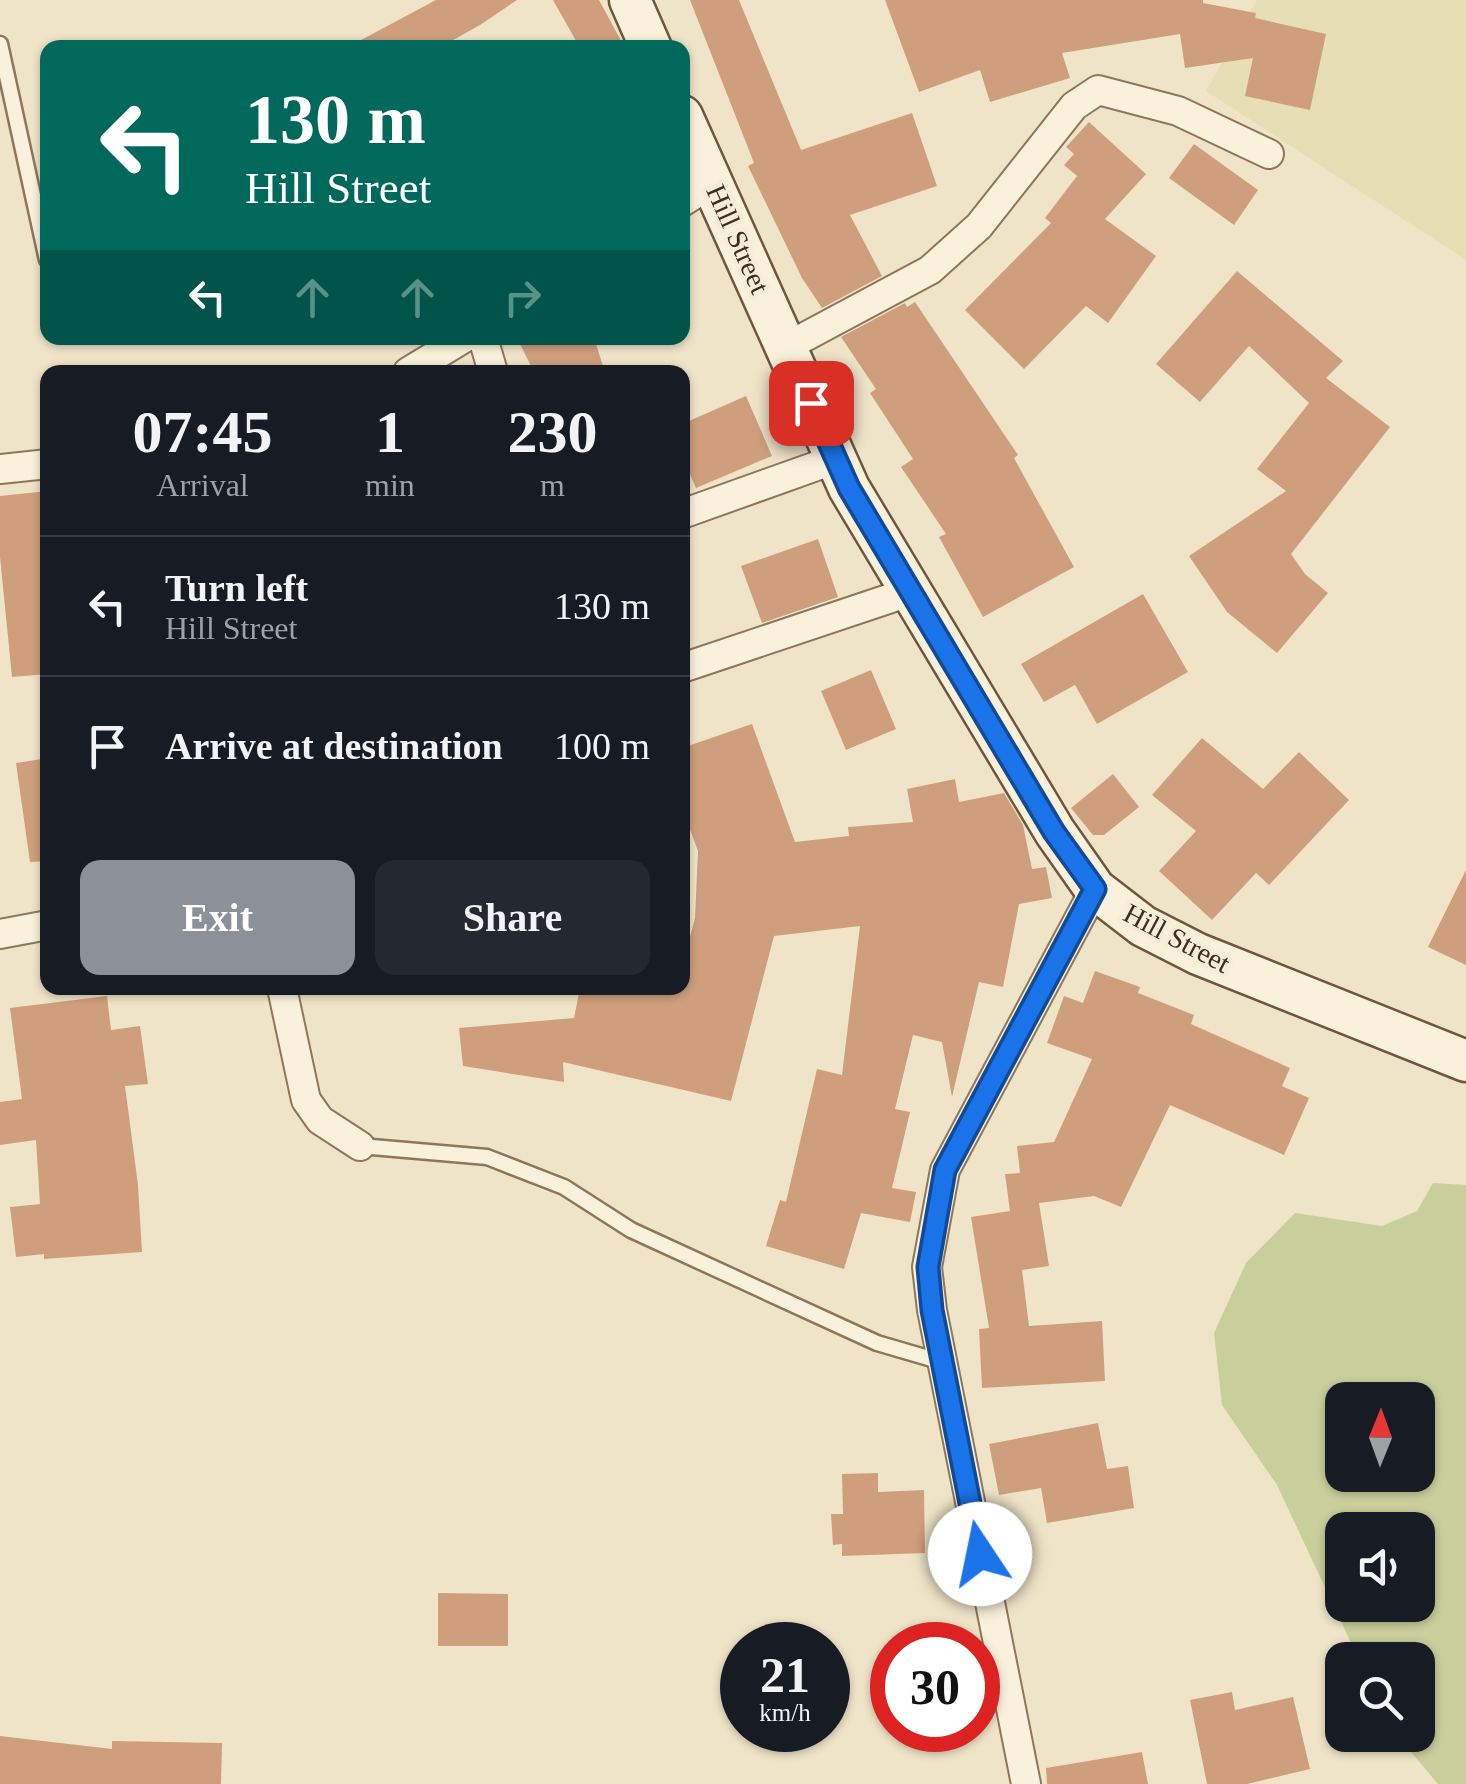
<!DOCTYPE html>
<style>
:root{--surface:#171b24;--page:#242831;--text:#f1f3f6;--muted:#9ea1a6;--line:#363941;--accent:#8c9099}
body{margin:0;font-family:"Times New Roman",serif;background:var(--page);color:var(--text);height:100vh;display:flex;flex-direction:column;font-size:38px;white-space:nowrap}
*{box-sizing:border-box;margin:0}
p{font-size:32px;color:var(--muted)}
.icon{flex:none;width:55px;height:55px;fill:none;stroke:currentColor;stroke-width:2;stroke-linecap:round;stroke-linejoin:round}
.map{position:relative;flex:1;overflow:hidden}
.drawer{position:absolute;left:40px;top:365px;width:650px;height:630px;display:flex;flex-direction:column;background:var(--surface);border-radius:20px;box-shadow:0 2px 8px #0004}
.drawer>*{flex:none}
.guide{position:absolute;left:40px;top:40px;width:650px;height:305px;border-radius:20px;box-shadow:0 2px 8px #0004;background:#00695c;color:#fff;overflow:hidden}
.needle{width:65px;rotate:1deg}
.fabs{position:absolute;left:1325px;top:1382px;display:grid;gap:20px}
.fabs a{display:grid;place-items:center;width:110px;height:110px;border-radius:20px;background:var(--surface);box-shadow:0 2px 8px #0004;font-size:50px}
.speed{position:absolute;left:720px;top:1622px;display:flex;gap:20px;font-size:50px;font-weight:700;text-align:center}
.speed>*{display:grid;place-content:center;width:130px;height:130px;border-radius:50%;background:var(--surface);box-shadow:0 2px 8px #0004;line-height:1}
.speed small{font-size:25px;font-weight:400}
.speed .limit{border:15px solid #d22;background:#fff;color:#111}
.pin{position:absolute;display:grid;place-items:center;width:85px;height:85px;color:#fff;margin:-42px;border-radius:20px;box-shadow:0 5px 15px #0006}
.me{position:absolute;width:110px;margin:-55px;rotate:349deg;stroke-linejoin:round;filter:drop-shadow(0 0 8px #0008)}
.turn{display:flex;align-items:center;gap:35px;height:210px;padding:0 40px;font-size:45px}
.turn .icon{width:130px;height:130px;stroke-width:2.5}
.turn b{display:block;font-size:70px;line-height:85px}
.lanes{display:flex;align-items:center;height:95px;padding:0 40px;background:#0003;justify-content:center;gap:50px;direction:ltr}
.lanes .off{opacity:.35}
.eta{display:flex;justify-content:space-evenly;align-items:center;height:170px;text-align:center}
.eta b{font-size:60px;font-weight:700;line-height:70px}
.primary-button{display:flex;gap:20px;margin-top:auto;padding:20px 40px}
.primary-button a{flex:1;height:115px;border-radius:20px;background:var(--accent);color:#fff;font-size:40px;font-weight:700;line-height:115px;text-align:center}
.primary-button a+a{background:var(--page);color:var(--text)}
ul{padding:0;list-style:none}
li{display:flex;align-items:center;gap:30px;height:140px;padding:0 40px;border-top:2px solid var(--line)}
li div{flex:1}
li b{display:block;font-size:38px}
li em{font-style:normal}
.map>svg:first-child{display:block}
</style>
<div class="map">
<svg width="1466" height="1784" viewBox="0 0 1466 1784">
<rect width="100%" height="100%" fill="#f0e4c8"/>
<!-- farmland -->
<path fill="#e6deb5" d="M1257,0H1466V260L1206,91Z"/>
<!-- green -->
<path fill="#c9cf9b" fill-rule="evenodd" d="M1433,1183L1466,1185V1784H1438L1400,1739L1398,1735H1418V1660H1359L1277,1485L1222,1405L1214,1333L1246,1263L1295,1213L1382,1226L1417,1211ZM1342,1400H1418V1475H1342ZM1342,1530H1418V1605H1342Z"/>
<!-- building -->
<path fill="#cf9f7d" d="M436,0H517L480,25L439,48H346Z
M553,0H599L625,48H580Z
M690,0H739L801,150L912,113L937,186L850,215L882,276L822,308L802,278L748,166L754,163Z
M885,0H1203V3L1256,13L1255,18L1326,34L1310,110L1245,96L1253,58L1185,68L1180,34L1062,53L1070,78L990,102L980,70L919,92Z
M1089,122L1146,174L1105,219L1156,256L1108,323L1086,306L1024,369L965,310L1051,223L1045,218L1077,176L1064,165L1074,154L1066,147Z
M1194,144L1258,190L1234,225L1169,178Z
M1237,271L1343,361L1326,378L1390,427L1291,554L1305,574L1328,593L1277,653L1227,612L1189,556L1286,491L1257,469L1309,403L1249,346L1200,402L1156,364Z
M915,302L1018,455L1014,458L1074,567L983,617L939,537L946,534L901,467L913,459L870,393L876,389L841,337L905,303L907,307Z
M517,338H594L605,372H534Z
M746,396L772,456L696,488L682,457V424Z
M48,491V674L12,677L0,557V496Z
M818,539L838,597L762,623L741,566Z
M1143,594L1188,672L1097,724L1075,685L1044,702L1021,664Z
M871,670L896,729L846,750L821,691Z
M752,724L795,842L849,836L848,827L913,822L907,789L955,779L959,802L1004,793L1023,825L1032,869L1046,867L1052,898L1019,904L1003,987L979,982L952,1097L942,1042L913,1035L895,1109L910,1112L892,1188L916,1192L910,1222L861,1213L844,1269L766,1246L780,1200L786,1202L817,1069L842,1075L860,926L774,936L731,1101L563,1062L564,1082L463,1066L459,1028L574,1018L580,988H682V966L695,918L698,851L682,808V748Z
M1202,738L1263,789L1299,752L1349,800L1269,885L1256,873L1212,920L1159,871L1196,831L1152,795Z
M48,758V861L30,862L16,763Z
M1113,774L1139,807L1104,835H1093L1071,808Z
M1466,870V965L1428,947Z
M1095,971L1140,987L1138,993L1194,1015L1191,1024L1290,1068L1282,1086L1309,1098L1284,1155L1170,1105L1121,1207L1094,1196L1039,1203L1049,1266L1022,1270L1029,1326L1102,1321L1105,1381L982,1388L979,1329L989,1328L971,1217L1010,1211L1005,1174L1020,1173L1017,1146L1054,1142L1092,1059L1047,1043L1064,996L1083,1003Z
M107,996L111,1030L140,1026L148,1084L125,1086L138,1185L142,1252L44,1259V1254L16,1257L10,1207L40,1204L36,1140L0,1145V1102L22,1099L10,1008Z
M1098,1423L1107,1469L1128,1466L1134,1508L1047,1523L1041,1488L999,1495L989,1444Z
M878,1473V1492L924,1490L925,1553L842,1556V1544L833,1545L831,1514H843L842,1474Z
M438,1593L508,1594V1646H438Z
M1232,1692L1235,1710L1293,1697L1310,1769L1247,1784H1207L1190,1700Z
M0,1736L112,1749V1741L222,1743L221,1784H0Z
M1142,1752L1148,1784H1047L1046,1768Z"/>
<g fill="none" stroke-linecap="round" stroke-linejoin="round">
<defs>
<path id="service" d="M0,44L47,260
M360,1146L487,1157L564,1187L631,1230L877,1343L942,1362"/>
<path id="minor" d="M682,202L713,183
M483,338L493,372
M786,347L930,270L979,226L1074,106L1098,90L1178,111L1269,154
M408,372L464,338
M0,469L48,464
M682,514L836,459
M682,668L912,591
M0,934L48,925
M282,988L306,1100L320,1120L360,1146
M1026,1784L932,1310L927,1267L945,1170L1095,889"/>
<path id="secondary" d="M630,0L651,48
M682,116L849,488L1055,832L1095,889L1143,926L1198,954L1466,1061"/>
</defs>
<!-- service casing -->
<use href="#service" stroke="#8d765c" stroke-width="19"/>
<!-- minor casing -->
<use href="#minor" stroke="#8d765c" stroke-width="32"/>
<!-- secondary casing -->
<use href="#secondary" stroke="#6f573f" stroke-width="45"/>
<!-- service -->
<use href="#service" stroke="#faf1dc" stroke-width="14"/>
<!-- minor -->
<use href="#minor" stroke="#faf1dc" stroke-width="28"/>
<!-- secondary -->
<use href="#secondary" stroke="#faf1dc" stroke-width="40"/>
</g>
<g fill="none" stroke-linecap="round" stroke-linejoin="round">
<defs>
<path id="route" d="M811,403L849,488L1054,832L1095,889L945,1170L928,1267L932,1310L980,1554"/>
</defs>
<!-- route casing -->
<use href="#route" stroke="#114b97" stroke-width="25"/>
<!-- route -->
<use href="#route" stroke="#1a73e8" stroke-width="18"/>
</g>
<g text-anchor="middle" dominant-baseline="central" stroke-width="9" stroke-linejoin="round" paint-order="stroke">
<!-- street labels -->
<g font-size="28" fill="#3d2e20" stroke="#f7eed8">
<text transform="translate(738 239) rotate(66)">Hill Street</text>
<text transform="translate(1177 938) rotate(28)">Hill Street</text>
</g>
</g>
</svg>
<div class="fabs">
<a><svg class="needle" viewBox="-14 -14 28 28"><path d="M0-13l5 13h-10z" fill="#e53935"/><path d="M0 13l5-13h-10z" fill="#9ea1a6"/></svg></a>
<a><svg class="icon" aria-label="sound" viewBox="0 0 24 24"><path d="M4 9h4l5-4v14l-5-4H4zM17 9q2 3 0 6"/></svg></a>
<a><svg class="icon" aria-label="search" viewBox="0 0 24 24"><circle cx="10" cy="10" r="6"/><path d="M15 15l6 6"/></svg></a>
</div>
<div class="speed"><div>21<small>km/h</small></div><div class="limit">30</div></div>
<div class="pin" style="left:811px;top:403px;background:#d93025"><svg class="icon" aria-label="arrive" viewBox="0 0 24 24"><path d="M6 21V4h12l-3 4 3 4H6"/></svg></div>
<svg class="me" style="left:980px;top:1554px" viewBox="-20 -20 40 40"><circle r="19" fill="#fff"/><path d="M0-13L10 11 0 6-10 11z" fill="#1a73e8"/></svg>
<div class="guide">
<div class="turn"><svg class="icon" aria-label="left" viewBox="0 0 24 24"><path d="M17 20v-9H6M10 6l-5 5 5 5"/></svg><div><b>130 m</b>Hill Street</div></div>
<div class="lanes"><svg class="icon" aria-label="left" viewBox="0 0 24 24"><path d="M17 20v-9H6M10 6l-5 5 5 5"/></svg><svg class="icon off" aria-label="ahead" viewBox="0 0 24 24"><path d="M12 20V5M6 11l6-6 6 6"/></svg><svg class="icon off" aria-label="ahead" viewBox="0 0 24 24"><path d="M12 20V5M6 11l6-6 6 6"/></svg><svg class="icon off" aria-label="right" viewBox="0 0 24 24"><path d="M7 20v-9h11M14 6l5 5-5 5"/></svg></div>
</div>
<section class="drawer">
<div class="eta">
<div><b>07:45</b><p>Arrival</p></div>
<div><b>1</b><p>min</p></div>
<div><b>230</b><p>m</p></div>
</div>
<ul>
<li><svg class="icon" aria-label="left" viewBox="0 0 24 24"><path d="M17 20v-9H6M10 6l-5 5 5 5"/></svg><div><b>Turn left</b><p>Hill Street</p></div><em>130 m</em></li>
<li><svg class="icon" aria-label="arrive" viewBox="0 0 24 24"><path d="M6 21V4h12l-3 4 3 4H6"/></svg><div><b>Arrive at destination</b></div><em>100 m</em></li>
</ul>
<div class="primary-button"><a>Exit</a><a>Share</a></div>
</section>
</div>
